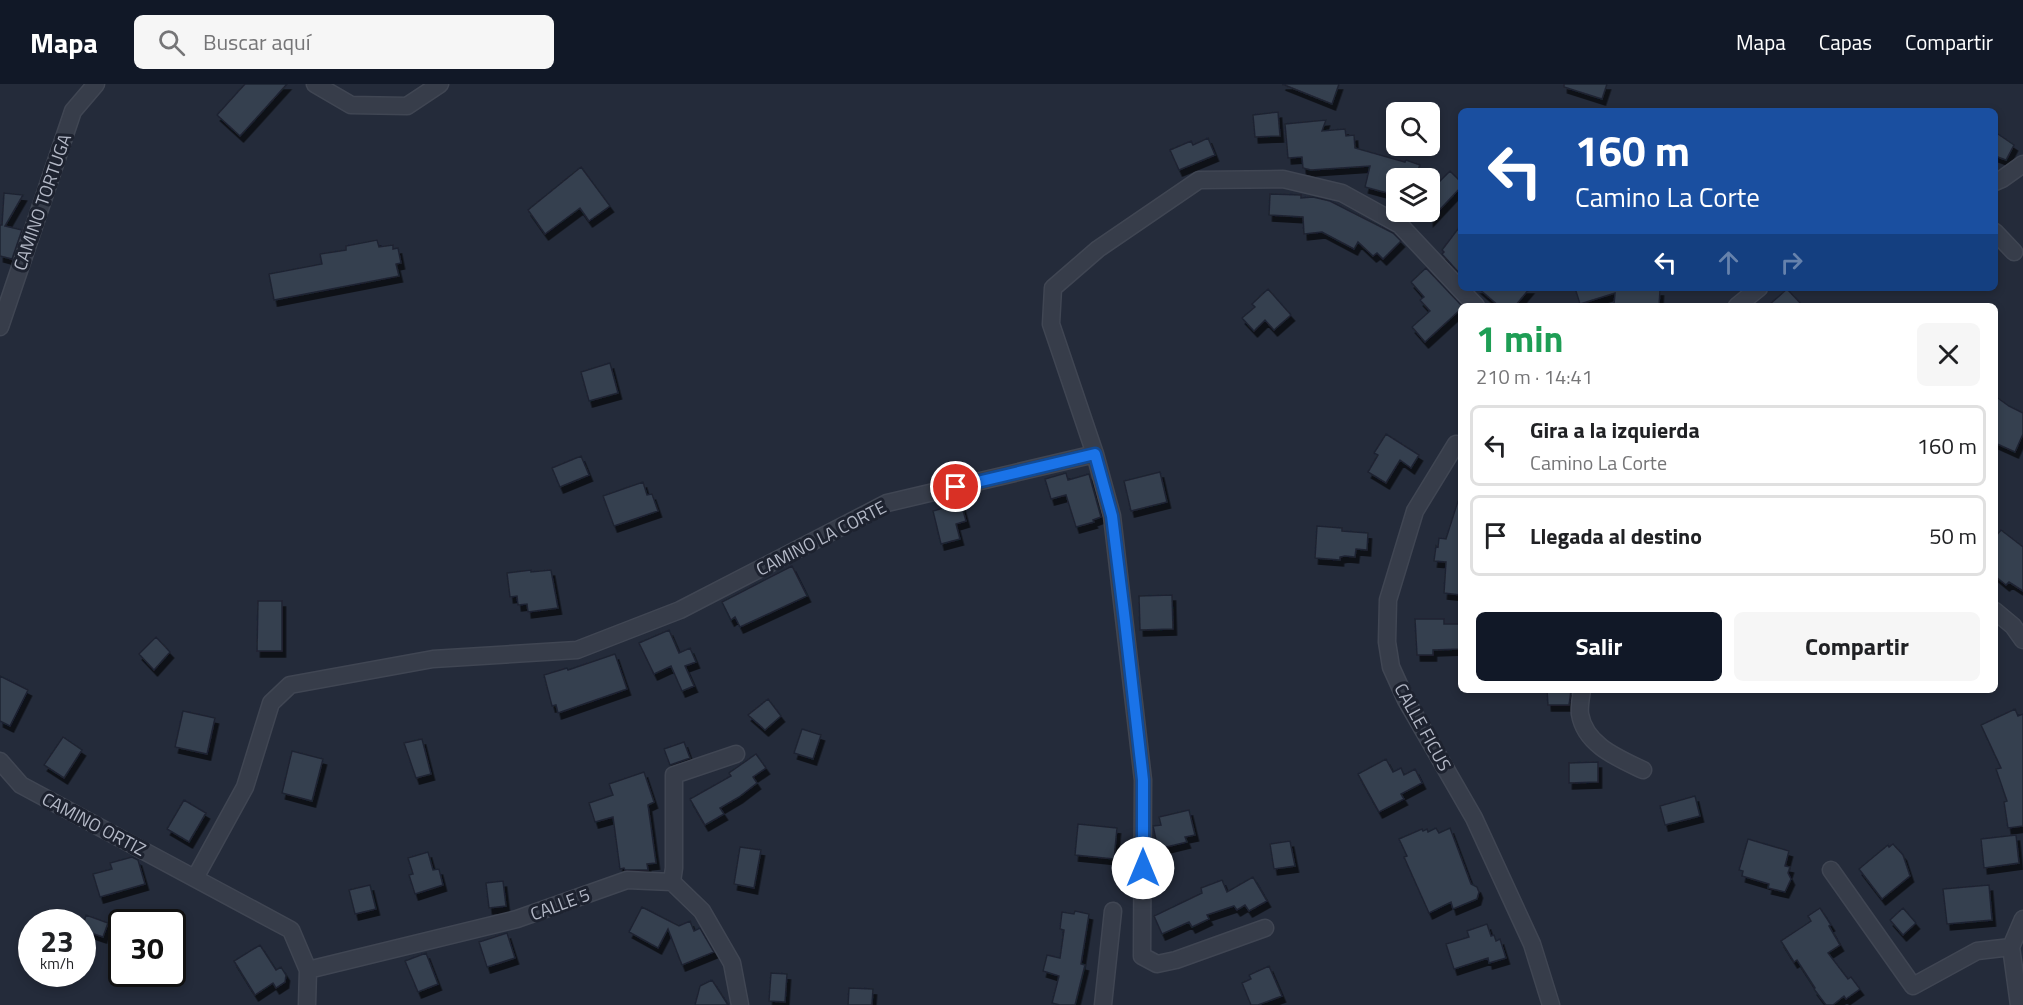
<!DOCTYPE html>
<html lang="es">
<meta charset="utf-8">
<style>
:root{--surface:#fff;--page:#f6f6f6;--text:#202124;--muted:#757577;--line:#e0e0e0;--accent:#111827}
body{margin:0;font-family:"Titillium Web",sans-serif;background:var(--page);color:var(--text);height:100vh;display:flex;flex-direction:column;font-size:22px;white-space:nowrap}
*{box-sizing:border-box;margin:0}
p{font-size:20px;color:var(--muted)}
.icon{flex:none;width:33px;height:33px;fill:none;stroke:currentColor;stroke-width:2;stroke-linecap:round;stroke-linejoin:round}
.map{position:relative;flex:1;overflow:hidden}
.sheet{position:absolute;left:1458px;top:219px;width:540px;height:390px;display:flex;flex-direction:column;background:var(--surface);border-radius:9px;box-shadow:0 3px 9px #0003}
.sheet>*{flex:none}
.guide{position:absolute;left:1458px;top:24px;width:540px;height:183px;border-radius:9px;box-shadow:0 3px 9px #0003;background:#1a4fa0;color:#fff;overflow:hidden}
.tools{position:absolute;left:1386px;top:18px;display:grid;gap:12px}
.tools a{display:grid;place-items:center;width:54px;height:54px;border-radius:9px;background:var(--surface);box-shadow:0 3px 9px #0003;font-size:30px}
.speed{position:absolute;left:18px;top:825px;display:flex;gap:12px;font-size:30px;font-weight:700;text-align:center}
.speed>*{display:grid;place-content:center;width:78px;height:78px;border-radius:50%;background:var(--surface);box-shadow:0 3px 9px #0003;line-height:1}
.speed small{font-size:15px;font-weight:400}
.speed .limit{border:3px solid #111;border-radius:9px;background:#fff;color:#111}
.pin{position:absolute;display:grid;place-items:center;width:51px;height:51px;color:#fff;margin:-26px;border:3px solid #fff;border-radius:50%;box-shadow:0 2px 6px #0007}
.me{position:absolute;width:66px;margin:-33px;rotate:0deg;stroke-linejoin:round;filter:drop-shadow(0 0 4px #0008)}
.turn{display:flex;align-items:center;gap:21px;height:126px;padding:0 18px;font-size:27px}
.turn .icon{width:78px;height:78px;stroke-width:2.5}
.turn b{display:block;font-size:42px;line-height:51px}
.lanes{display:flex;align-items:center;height:57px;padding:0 18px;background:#0003;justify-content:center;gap:30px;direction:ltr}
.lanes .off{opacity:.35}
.round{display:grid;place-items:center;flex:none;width:63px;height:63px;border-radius:9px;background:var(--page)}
.headline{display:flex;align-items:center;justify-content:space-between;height:102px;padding:0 18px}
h1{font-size:36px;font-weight:700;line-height:45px;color:#1e9e55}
.primary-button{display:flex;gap:12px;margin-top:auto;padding:12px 18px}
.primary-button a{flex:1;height:69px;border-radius:9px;background:var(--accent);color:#fff;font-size:24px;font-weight:700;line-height:69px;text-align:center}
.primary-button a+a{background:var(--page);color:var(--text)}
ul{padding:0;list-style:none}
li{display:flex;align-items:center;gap:18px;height:81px;margin:0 12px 9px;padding:0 6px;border:3px solid var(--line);border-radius:9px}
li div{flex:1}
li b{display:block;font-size:22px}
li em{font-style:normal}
header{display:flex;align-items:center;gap:36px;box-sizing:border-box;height:84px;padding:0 30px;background:var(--accent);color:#fff}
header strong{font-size:28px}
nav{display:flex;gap:33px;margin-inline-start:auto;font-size:21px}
.search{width:420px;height:54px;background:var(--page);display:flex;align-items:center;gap:15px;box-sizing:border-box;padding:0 21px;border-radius:9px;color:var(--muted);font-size:22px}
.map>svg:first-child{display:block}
</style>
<header>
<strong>Mapa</strong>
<div class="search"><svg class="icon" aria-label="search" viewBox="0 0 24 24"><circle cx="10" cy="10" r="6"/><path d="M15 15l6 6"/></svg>Buscar aquí</div>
<nav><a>Mapa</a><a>Capas</a><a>Compartir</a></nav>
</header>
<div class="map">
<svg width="2023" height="921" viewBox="0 0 2023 921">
<defs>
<filter id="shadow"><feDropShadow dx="3.5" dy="6" stdDeviation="0" flood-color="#0009"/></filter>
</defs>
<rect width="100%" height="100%" fill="#242b3a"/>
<!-- building -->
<path fill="#363f50" stroke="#1f2431" stroke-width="1.5" filter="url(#shadow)" d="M245,0H287L240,52L217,31Z
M1282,0H1339L1332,20Z
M1564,0H1607L1602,15L1564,3Z
M1278,28L1280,52L1255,53L1253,31Z
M1326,36L1322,47L1345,45L1346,52L1354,51L1355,64L1405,78L1406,76L1420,81L1414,94H1396L1391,110L1365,103L1370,82L1311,86L1303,84L1302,73L1288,74L1285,40Z
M1995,48L2014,61L2006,76L1995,72Z
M1208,54L1215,71L1179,86L1170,66L1191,57L1193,61Z
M581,83L610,122L589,137L580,124L545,150L528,126Z
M1450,87L1461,98V103L1430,136V96L1437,100Z
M4,109L23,111L5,142L22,146L12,175L0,172V141H2Z
M1270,110L1301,111V114L1313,113L1330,117L1393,149L1401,157L1383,175L1377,169L1373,172L1358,158L1354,165L1322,148L1304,150L1303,133L1269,131Z
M1461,141V191L1442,170L1444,168L1442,166Z
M377,156L379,163L393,161V165L398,164L401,179L396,180L399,192L274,216L269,190L322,180L320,170L346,166V162Z
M1426,184L1461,221V225L1425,258L1412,243L1430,227L1420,216L1424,213L1411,198Z
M1478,204H1530L1515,222H1499Z
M1575,204L1660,206L1659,222L1614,221L1615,209L1580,220Z
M1268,205L1291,231L1274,246L1265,236L1254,247L1242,234L1255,223L1252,220Z
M1787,205L1803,222H1768Z
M610,279L618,309L589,317L581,288Z
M1995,312L2009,322L2023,329V350L2015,368L1995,359Z
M1386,350L1419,371L1411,384L1400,376L1386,399L1368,388L1378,371L1374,369Z
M581,372L589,391L560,403L552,384Z
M1160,388L1167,418L1131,427L1124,397Z
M1066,389L1068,396L1089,390L1101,433L1093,436L1094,438L1076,443L1066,411L1051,415L1045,395Z
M643,398L647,411L652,410L658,427L614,442L603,412Z
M1458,417L1461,418V511L1444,509L1446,478L1434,477L1436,462L1438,463L1439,454L1446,455Z
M961,419L966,437L956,440L960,455L941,460L933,427Z
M1317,442L1342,444V447L1368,449L1367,466L1356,465L1355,473L1345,472L1340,473V476L1315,474Z
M2001,446L2023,463V507L2009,498L2006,501L1995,492V453Z
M792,482L807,512L740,543L735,533L731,536L722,518Z
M531,486V488L551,486L558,524L528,528L527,520L518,521L517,512L510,513L507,489Z
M1172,511L1173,545L1140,546L1139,512Z
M258,517H282V567H257Z
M1415,535H1444V540H1461V565L1433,566V571H1417Z
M669,546L679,569L690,564L696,578L685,582L694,602L682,607L671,582L654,590L639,559Z
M156,553L170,568L154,586L139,570Z
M615,570L627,605L558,629L556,621L552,622L544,591L567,584L568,586Z
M0,592L28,606L10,642L0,637Z
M1547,606H1571L1569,621H1548Z
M768,615L781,632L765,646L748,631Z
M2015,625L2018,632L2023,630V742L2008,744L2004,718L2007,717L1996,685L2001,684L1981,641Z
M183,627L215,634L207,670L175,663Z
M802,645L821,651L813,675L794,669Z
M63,653L82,666L64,694L44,681Z
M422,655L431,690L416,694L404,659Z
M684,658L690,674L670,681L664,665Z
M292,667L323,675L312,717L282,709Z
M756,670L766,684L753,693L757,699L739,713L720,724L724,730L705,741L690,715L731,692L729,689Z
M1386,675L1393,688L1401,684L1404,691L1415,685L1422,699L1401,710L1404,715L1379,728L1358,690Z
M1598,678V698L1569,699V679Z
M644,688L654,718L648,721L656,779L647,780L648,786H625L624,784L620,785L613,733L595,738L589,719L613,711L609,700Z
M1695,712L1700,732L1665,741L1660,722Z
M184,716L206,729L189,758L167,745Z
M1189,726L1195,751L1185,753L1187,758L1158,765L1153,742L1161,741L1159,733Z
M1078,740L1117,744L1114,775L1075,771Z
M1436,744L1439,749L1450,744L1471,800L1477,803L1479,808L1477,815L1453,825L1451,818L1429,829L1404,773L1407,772L1399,755L1422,745L1423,747L1427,745L1428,748Z
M2016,751L2019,779L1984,784L1981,755Z
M1748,755L1789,767L1785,782L1790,783L1788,789L1791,795L1785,808L1768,804L1769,800L1742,792L1743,787L1739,786Z
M1290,757L1295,782L1274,785L1270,760Z
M1893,760L1903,771L1910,792L1882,815L1859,785L1888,761L1889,763Z
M740,763L761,766L754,804L734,800Z
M428,768L433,786L439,785L443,801L415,810L409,791L413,790L408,774Z
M132,773L138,776L145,800L100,813L93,790L112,785L110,779Z
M1253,793L1267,817L1249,827L1245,821L1237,826L1234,822L1207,831L1209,835L1192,843L1189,838L1162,850L1154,832L1202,809L1201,804L1222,796L1227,808Z
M503,797L506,822L489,824L486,799Z
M370,801L376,825L355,830L349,806Z
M1989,801L1992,836L1947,840L1943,805Z
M642,823L679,842L690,837L694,847L700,844L714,868L682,881L668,845L658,864L629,848Z
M1820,824L1831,841L1829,842L1840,861L1828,869L1848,895L1851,893L1860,905L1846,915L1844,912L1833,921H1826L1814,905L1815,904L1797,876L1794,878L1781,857L1811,837L1808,832Z
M1903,824L1916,839L1903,851L1890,836Z
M1075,827L1089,830L1081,880L1085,881L1075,921H1060L1052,919L1059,892L1043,887L1047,871L1060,874L1064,846L1060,845L1062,828L1074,830Z
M86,831L108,839L103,853L82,846Z
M1487,840L1491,852L1494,851L1496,857L1500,855L1506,874L1489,879L1488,874L1454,885L1446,860L1469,853L1467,847Z
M507,849L515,874L487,883L479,858Z
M260,861L276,886L281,883L286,891L285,898L276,904L273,899L255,911L234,877Z
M426,869L438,900L418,908L405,877Z
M1269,882L1282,912L1258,921H1251L1242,899L1251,895L1249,891Z
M771,889L787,890L785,918L769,917Z
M712,896L728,921H695L700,902Z
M849,904L873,905L872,921H848Z"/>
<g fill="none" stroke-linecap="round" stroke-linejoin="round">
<defs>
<path id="street" d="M315,0L351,21L407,22L440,0
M1995,98L2002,95L2023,80
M1995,148L2014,168
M1737,222L1759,204
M0,243L73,27L96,0
M1456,360L1415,427L1388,516L1387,558L1391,583L1406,616L1474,734L1532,860L1551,921
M1995,527L2013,542L2023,556
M1582,606C1581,613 1579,623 1580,630C1585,661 1618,674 1643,686
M0,677L21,701L291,846L308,886L307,921
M1831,786L1913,902L1977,867L2011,863
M195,794L245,703L271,619L290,601L433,575L577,566L680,526L887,419L1095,370
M672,798L674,784V691L736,670
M1265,844L1176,876L1157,880L1142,872L1143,696L1112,432L1095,370L1051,240L1053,204L1098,165L1199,96L1283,95L1342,109L1400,141L1476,222
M308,886L517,835L627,796L672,798L702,827L732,879L740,921
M1103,921L1113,827
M2019,921L2011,863L2023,835"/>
</defs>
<!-- street casing -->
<use href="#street" stroke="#404653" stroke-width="19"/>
<!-- street -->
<use href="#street" stroke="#373d4a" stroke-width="16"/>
</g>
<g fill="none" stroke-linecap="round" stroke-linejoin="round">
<defs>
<path id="route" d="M956,403L1095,370L1112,432L1125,537L1143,696V784"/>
</defs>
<!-- route casing -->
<use href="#route" stroke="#114b97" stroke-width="15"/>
<!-- route -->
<use href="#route" stroke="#1a73e8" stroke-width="10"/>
</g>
<g text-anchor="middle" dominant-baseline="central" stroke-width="6" stroke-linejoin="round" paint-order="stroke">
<!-- street labels -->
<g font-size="18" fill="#b3b8c6" stroke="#1d222f">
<text transform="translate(42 118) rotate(-71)">CAMINO TORTUGA</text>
<text transform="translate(821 454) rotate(-27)">CAMINO LA CORTE</text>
<text transform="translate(1423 643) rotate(61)">CALLE FICUS</text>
<text transform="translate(94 740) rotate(28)">CAMINO ORTIZ</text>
<text transform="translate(560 820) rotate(-20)">CALLE 5</text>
</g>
</g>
</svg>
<div class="tools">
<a><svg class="icon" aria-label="search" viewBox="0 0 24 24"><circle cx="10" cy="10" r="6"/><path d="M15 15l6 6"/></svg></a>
<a><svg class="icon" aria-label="layers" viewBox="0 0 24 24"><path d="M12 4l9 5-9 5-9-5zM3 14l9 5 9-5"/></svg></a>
</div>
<div class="speed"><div>23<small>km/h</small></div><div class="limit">30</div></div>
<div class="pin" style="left:956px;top:403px;background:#d93025"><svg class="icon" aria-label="arrive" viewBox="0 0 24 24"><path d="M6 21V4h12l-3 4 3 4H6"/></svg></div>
<svg class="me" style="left:1143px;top:784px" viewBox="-20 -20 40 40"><circle r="19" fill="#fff"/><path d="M0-13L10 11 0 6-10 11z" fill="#1a73e8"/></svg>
<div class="guide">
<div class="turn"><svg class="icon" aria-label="left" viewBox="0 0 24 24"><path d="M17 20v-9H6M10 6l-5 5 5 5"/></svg><div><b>160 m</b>Camino La Corte</div></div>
<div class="lanes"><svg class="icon" aria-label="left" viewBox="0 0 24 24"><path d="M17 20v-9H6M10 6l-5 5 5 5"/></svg><svg class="icon off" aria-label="ahead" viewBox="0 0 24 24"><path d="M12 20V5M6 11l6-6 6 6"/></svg><svg class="icon off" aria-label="right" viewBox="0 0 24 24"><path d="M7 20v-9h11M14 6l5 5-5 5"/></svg></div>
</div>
<section class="sheet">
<div class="headline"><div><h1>1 min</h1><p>210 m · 14:41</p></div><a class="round"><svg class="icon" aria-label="close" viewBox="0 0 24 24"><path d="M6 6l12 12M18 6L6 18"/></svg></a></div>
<ul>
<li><svg class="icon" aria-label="left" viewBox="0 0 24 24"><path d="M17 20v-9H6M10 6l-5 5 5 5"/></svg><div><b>Gira a la izquierda</b><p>Camino La Corte</p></div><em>160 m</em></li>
<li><svg class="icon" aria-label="arrive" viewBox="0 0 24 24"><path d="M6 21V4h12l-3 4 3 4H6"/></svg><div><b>Llegada al destino</b></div><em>50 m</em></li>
</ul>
<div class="primary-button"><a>Salir</a><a>Compartir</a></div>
</section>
</div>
